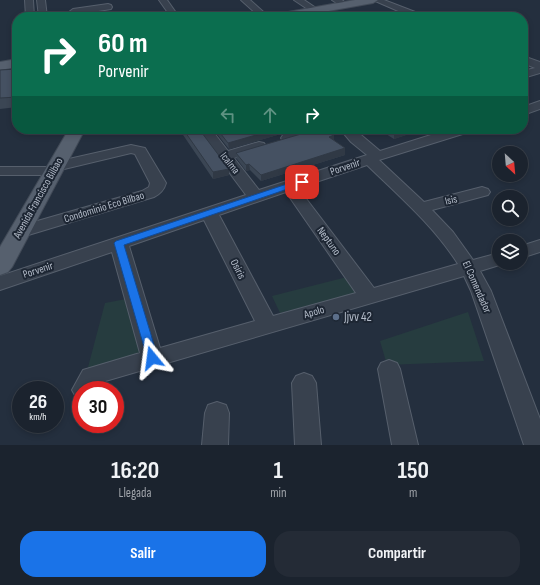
<!DOCTYPE html>
<html lang="es">
<style>
:root{--surface:#1b232e;--page:#242b36;--text:#f1f3f6;--muted:#a0a4aa;--line:#39404a;--accent:#1a73e8}
body{margin:0;font-family:"Sofia Sans Condensed",sans-serif;background:var(--page);color:var(--text);height:100vh;display:flex;flex-direction:column;font-size:15px;white-space:nowrap}
*{box-sizing:border-box;margin:0}
p{font-size:13px;color:var(--muted)}
.icon{flex:none;width:22px;height:22px;fill:none;stroke:currentColor;stroke-width:2;stroke-linecap:round;stroke-linejoin:round}
.map{position:relative;height:445px;overflow:hidden}
.panel{display:flex;flex-direction:column;background:var(--surface);flex:1}
.panel>*{flex:none}
.banner{position:absolute;left:12px;top:12px;width:516px;height:122px;border-radius:16px;box-shadow:0 2px 6px #0003,0 0 0 1px var(--line);background:#0b6e4f;color:#fff;overflow:hidden}
.needle{width:26px;rotate:154deg}
.tools{position:absolute;left:492px;top:146px;display:grid;gap:8px}
.tools a{display:grid;place-items:center;width:36px;height:36px;border-radius:50%;background:var(--surface);box-shadow:0 2px 6px #0003,0 0 0 1px var(--line);font-size:20px}
.speed{position:absolute;left:12px;top:381px;display:flex;gap:8px;font-size:20px;font-weight:700;text-align:center}
.speed>*{display:grid;place-content:center;width:52px;height:52px;border-radius:50%;background:var(--surface);box-shadow:0 2px 6px #0003,0 0 0 1px var(--line);line-height:1}
.speed small{font-size:10px;font-weight:400}
.speed .limit{border:6px solid #d22;background:#fff;color:#111}
.pin{position:absolute;display:grid;place-items:center;width:34px;height:34px;color:#fff;margin:-17px;border-radius:8px;box-shadow:0 2px 6px #0006}
.me{position:absolute;width:44px;margin:-22px;rotate:344deg;stroke-linejoin:round;filter:drop-shadow(0 0 3px #0008)}
.turn{display:flex;align-items:center;gap:14px;height:84px;padding:0 20px;font-size:18px}
.turn .icon{width:52px;height:52px;stroke-width:2.5}
.turn b{display:block;font-size:28px;line-height:34px}
.lanes{display:flex;align-items:center;height:38px;padding:0 20px;background:#0003;justify-content:center;gap:20px;direction:ltr}
.lanes .off{opacity:.35}
.eta{display:flex;justify-content:space-evenly;align-items:center;height:68px;text-align:center}
.eta b{font-size:24px;font-weight:700;line-height:28px}
.action{display:flex;gap:8px;margin-top:auto;padding:8px 20px}
.action a{flex:1;height:46px;border-radius:16px;background:var(--accent);color:#fff;font-size:16px;font-weight:700;line-height:46px;text-align:center}
.action a+a{background:var(--page);color:var(--text)}
.map>svg:first-child{display:block}
</style>
<div class="map">
<svg width="540" height="445" viewBox="0 0 540 445">
<rect width="100%" height="100%" fill="#242f3e"/>
<!-- green -->
<path fill="#263c3f" d="M347,277L357,293L280,313L272,296Z
M126,299L144,360L87,371L105,303Z
M468,312L484,361L387,365L380,341Z"/>
<g fill="none" stroke-linecap="round" stroke-linejoin="round">
<defs>
<path id="minor" d="M25,0H33L34,17H26Z
M37,0H45L47,17H39Z
M159,0H167L179,17H171Z
M241,0H250L269,17H260Z
M294,0H304L319,10L318,12H312Z
M332,0H342L348,5L344,8Z
M373,0H384L423,15L424,17H412Z
M108,4L111,5L112,7L111,9L73,15L69,12L73,9Z
M523,56L540,62V73L523,78V71L535,68L523,63Z
M540,101V109L523,115V107Z
M197,129H211L228,151L259,142L264,143L266,146L264,149L234,158L259,190L367,155L351,142L340,129H354L380,151L450,129H471L469,132L379,160L424,202L482,187L488,189L490,192L488,195L432,210L453,232L473,260L499,253V263H506L480,271L491,291L540,419V445H524L471,291L464,276L102,382L96,390H81V399L76,397L72,390L83,370L140,353L112,252L0,290V276L246,195ZM367,165C399,196 434,226 458,264L374,288L298,188ZM286,192L356,293L273,316L219,215ZM204,220L255,321L160,348L129,246Z
M304,129H325L323,132L288,142L283,141L281,138L283,135Z
M131,145L145,148L166,183C164,190 160,194 154,197L25,236L19,237L13,236L10,232L13,228L142,191L149,187L150,183L135,154L131,153L60,170V171L58,174L53,175H0V167H49L51,163Z
M540,240V252L521,258V246Z
M389,360L397,363L400,369L418,445H392L378,369L381,363Z
M304,373L312,376L316,383L321,445H295L292,383L296,376Z
M217,402L226,405L229,413L228,445H202L205,413L208,405Z"/>
<path id="major" d="M355,0H378L373,3L295,17H271L277,14Z
M17,59V67L0,70V62Z
M69,129H85L12,267L8,272L0,275V247Z"/>
</defs>
<!-- minor casing -->
<use href="#minor" stroke="#565f6c" stroke-width="2"/>
<!-- major casing -->
<use href="#major" stroke="#414a57" stroke-width="2"/>
<!-- minor -->
<use href="#minor" fill="#38414e" fill-rule="evenodd"/>
<!-- major -->
<use href="#major" fill="#56606e" fill-rule="evenodd"/>
</g>
<!-- wall -->
<path fill="#3b4654" d="M17,69V107L0,109V70Z
M179,129H199L229,169V175L213,179Z
M213,129H298L229,149Z
M378,129H424L394,139Z
M334,135V140L345,155L261,181L250,170L246,171L237,159L236,153Z"/>
<!-- shaded-wall -->
<path fill="#303945" d="M277,129H298L229,149L228,143Z
M406,129H424L394,139V133Z
M334,135V141L329,137Z
M345,148V155L261,181V175Z
M249,164L250,170L246,171V165Z
M229,169V175L213,179V172Z"/>
<!-- building -->
<path fill="#455162" stroke="#303945" d="M17,69V97L0,98V70Z
M183,129H199L229,169L213,172Z
M217,129H277L228,143Z
M318,129H325L334,135L329,137L345,148L261,175L249,164L246,165L236,153Z
M389,129H406L394,133Z"/>
<!-- route -->
<path fill="#1a73e8" stroke="#114b97" d="M302,179L306,182L305,183L124,245L158,358L156,361L152,363L148,361L114,243L116,241Z"/>
<!-- markers -->
<circle fill="#5c6f8a" stroke="#1d2633" stroke-width="1.5" cx="336" cy="317" r="4"/>
<g text-anchor="middle" dominant-baseline="central" stroke-width="4" stroke-linejoin="round" paint-order="stroke">
<!-- street labels -->
<g font-size="11" fill="#b4bcc9" stroke="#1d2633">
<text transform="translate(230 163) rotate(52)">Icalma</text>
<text transform="translate(345 167) rotate(-19)">Porvenir</text>
<text transform="translate(38 198) rotate(-61)">Avenida Francisco Bilbao</text>
<text transform="translate(451 200) rotate(-14)">Isis</text>
<text transform="translate(104 207) rotate(-17)">Condominio Eco Bilbao</text>
<text transform="translate(329 241) rotate(54)">Neptuno</text>
<text transform="translate(238 269) rotate(63)">Osiris</text>
<text transform="translate(38 270) rotate(-18)">Porvenir</text>
<text transform="translate(477 287) rotate(66)">El Comendador</text>
<text transform="translate(314 312) rotate(-16)">Apolo</text>
</g>
<!-- near-poi labels -->
<g font-size="13" fill="#b4bcc9" stroke="#1d2633" text-anchor="start">
<text x="344" y="317">Jjvv 42</text>
</g>
</g>
</svg>
<div class="tools">
<a><svg class="needle" viewBox="-14 -14 28 28"><path d="M0-13l5 13h-10z" fill="#e53935"/><path d="M0 13l5-13h-10z" fill="#a0a4aa"/></svg></a>
<a><svg class="icon" aria-label="search" viewBox="0 0 24 24"><circle cx="10" cy="10" r="6"/><path d="M15 15l6 6"/></svg></a>
<a><svg class="icon" aria-label="layers" viewBox="0 0 24 24"><path d="M12 4l9 5-9 5-9-5zM3 14l9 5 9-5"/></svg></a>
</div>
<div class="speed"><div>26<small>km/h</small></div><div class="limit">30</div></div>
<div class="pin" style="left:302px;top:182px;background:#d93025"><svg class="icon" aria-label="arrive" viewBox="0 0 24 24"><path d="M6 21V4h12l-3 4 3 4H6"/></svg></div>
<svg class="me" style="left:152px;top:358px" viewBox="-20 -20 40 40"><path d="M0-17L14 15 0 8-14 15z" fill="#1a73e8" stroke="#fff" stroke-width="4"/></svg>
<div class="banner">
<div class="turn"><svg class="icon" aria-label="right" viewBox="0 0 24 24"><path d="M7 20v-9h11M14 6l5 5-5 5"/></svg><div><b>60 m</b>Porvenir</div></div>
<div class="lanes"><svg class="icon off" aria-label="left" viewBox="0 0 24 24"><path d="M17 20v-9H6M10 6l-5 5 5 5"/></svg><svg class="icon off" aria-label="ahead" viewBox="0 0 24 24"><path d="M12 20V5M6 11l6-6 6 6"/></svg><svg class="icon" aria-label="right" viewBox="0 0 24 24"><path d="M7 20v-9h11M14 6l5 5-5 5"/></svg></div>
</div>
</div>
<section class="panel">
<div class="eta">
<div><b>16:20</b><p>Llegada</p></div>
<div><b>1</b><p>min</p></div>
<div><b>150</b><p>m</p></div>
</div>
<div class="action"><a>Salir</a><a>Compartir</a></div>
</section>
